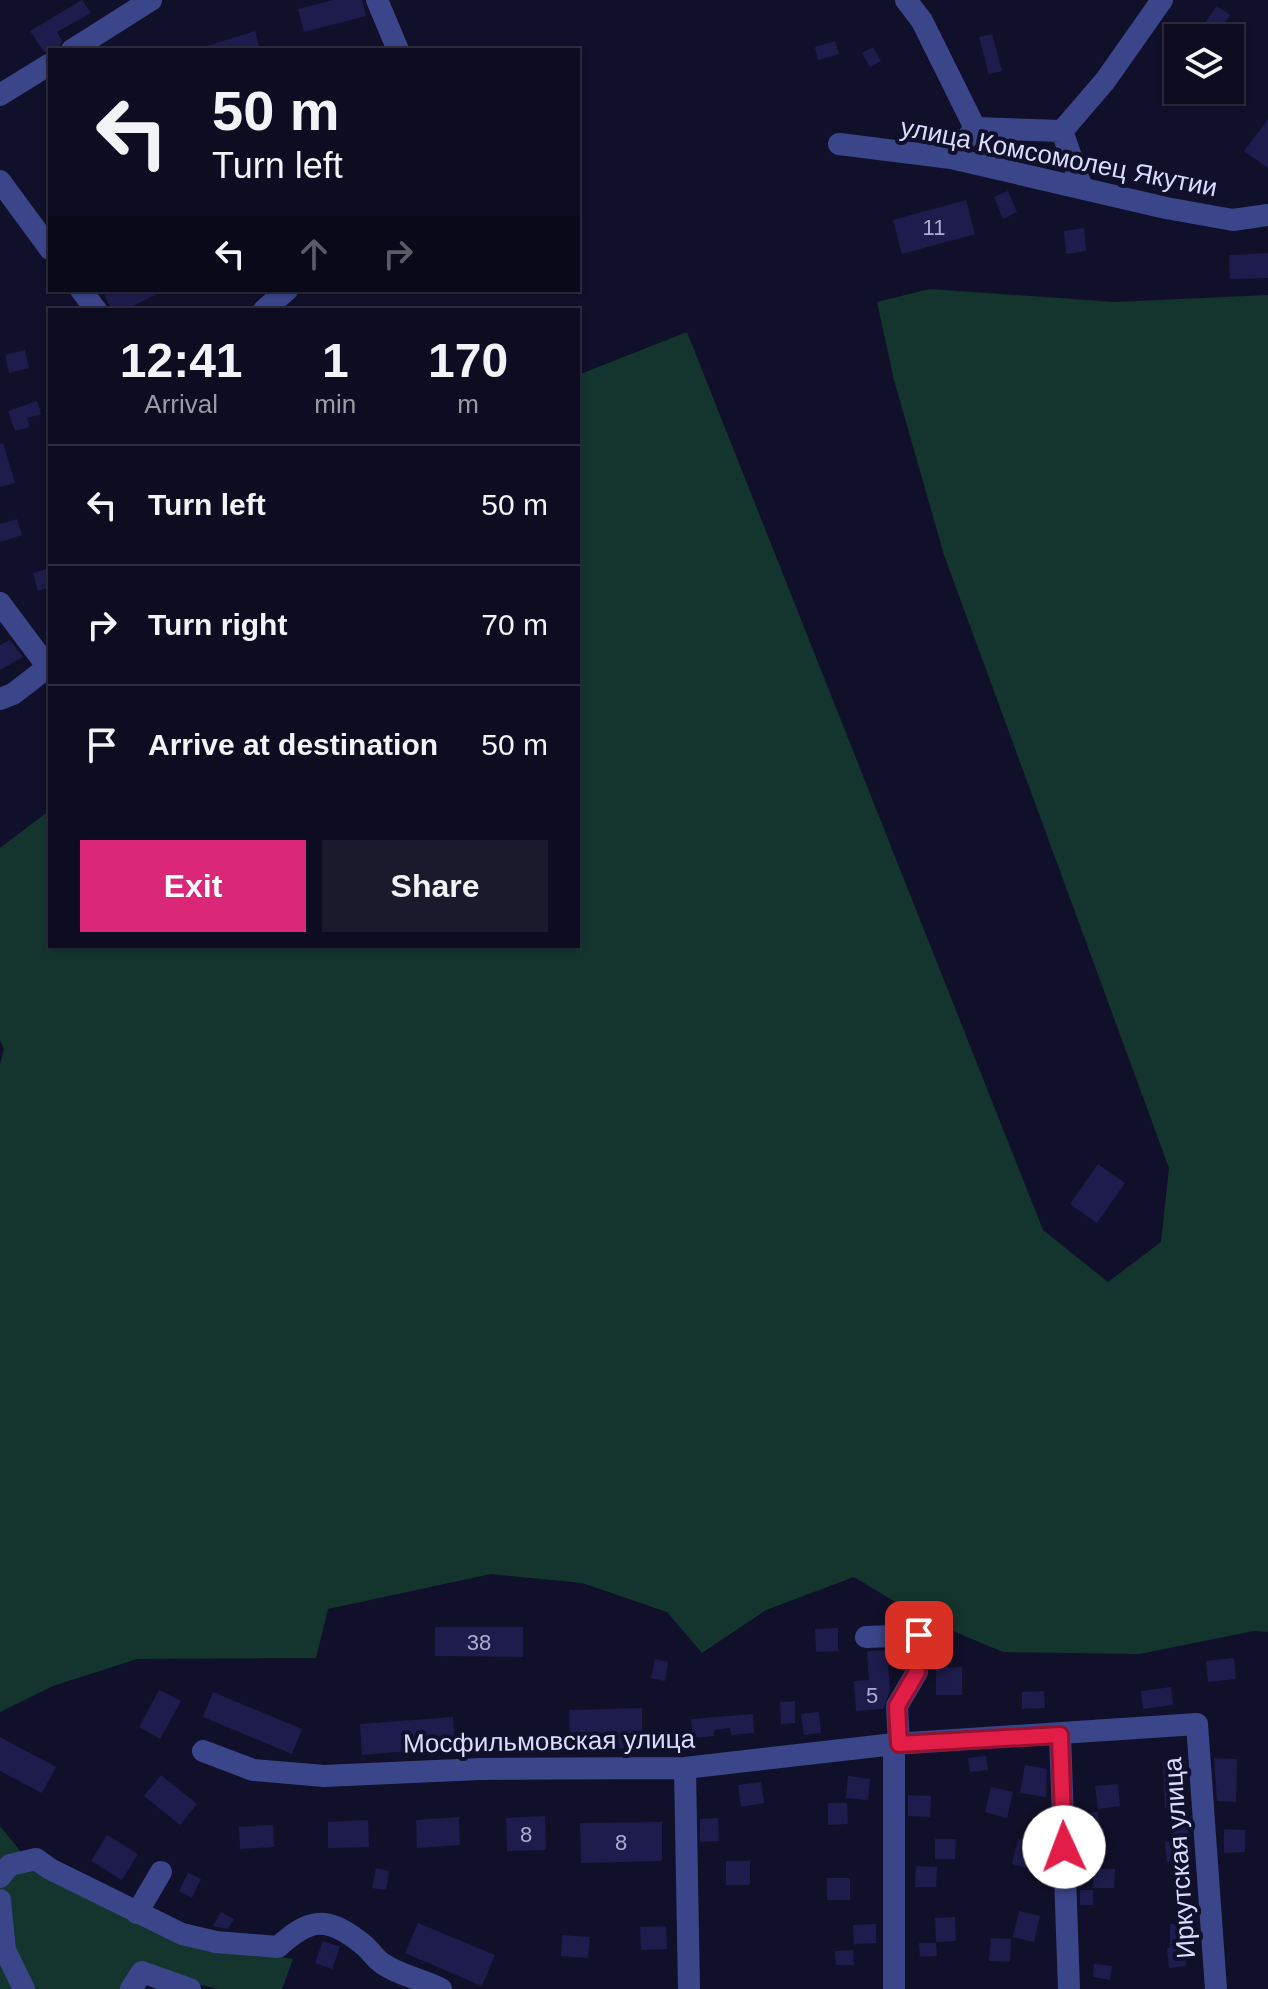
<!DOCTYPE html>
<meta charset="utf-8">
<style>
:root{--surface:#0d0c20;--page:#1b1a2d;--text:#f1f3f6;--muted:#9a9ba5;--line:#2d2c3e;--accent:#db2777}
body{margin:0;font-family:Helvetica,sans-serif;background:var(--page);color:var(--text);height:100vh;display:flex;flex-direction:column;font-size:30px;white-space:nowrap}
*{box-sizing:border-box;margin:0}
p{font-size:26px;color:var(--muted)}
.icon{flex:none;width:44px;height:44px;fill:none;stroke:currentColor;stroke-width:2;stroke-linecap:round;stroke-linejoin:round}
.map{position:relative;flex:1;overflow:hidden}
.drawer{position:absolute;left:48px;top:308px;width:532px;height:640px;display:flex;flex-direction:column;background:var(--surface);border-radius:0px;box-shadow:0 2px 6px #0004,0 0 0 2px var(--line)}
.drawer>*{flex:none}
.guide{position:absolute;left:48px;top:48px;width:532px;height:244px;border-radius:0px;box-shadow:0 2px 6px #0004,0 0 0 2px var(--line);background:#0d0c20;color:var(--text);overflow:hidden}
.buttons{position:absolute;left:1164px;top:24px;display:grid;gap:16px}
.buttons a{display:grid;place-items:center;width:80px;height:80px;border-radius:0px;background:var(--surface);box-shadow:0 2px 6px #0004,0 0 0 2px var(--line);font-size:40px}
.pin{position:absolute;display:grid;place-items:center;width:68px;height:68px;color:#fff;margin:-34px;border-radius:16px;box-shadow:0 4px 12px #0006}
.me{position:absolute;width:88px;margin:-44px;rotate:358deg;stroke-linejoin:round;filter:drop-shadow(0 0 6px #0008)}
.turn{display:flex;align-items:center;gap:28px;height:168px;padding:0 32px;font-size:36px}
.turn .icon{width:104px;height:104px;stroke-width:2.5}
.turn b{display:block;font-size:56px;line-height:68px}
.lanes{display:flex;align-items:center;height:76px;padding:0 32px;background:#0003;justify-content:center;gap:40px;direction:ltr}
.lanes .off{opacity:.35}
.eta{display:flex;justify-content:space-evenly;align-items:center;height:136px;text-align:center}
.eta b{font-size:48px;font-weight:600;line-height:56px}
.primary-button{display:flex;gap:16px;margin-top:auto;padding:16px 32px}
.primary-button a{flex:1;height:92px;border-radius:0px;background:var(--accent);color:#fff;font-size:32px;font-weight:600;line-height:92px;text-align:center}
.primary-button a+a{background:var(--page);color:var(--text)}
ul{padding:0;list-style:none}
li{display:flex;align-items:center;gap:24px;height:120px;padding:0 32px;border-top:2px solid var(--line)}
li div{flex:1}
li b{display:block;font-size:30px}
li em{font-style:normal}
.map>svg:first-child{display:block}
</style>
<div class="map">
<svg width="1268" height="1989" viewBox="0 0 1268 1989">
<rect width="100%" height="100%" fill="#11102a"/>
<!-- green -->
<path fill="#13352e" d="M930,289L1115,302L1268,295V1632L1254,1631L1140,1654L1003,1652L922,1618L854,1577L766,1610L702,1653L667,1612L582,1583L491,1574L328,1609L316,1658L137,1659L53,1686L0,1712V1064L4,1049L0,1040V848L50,810V946H578V375L687,332L1043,1230L1108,1282L1161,1242L1169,1168L944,555L894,380L877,302Z
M0,1826L34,1868L186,1941L293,1959L282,1989H218L174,1978L121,1989H0Z"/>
<!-- building -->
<path fill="#1e1c4c" d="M82,0L91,13L57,32L62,41L59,46L44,52L30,31Z
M333,0H362L366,16L304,32L298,9Z
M1217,6L1230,15L1214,38H1208L1199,31Z
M255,31L260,50H205L204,47Z
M992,34L1002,71L989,74L979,37Z
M835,41L839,54L818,60L815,47Z
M873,47L881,61L870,67L862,53Z
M1268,119V168L1244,151Z
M1008,191L1017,212L1003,219L994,197Z
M966,200L975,234L902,254L893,220Z
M1084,228L1086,251L1066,254L1064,231Z
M1268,253V278L1230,279L1229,255Z
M102,290H166L124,310H112Z
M25,350L29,368L9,373L5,355Z
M37,401L41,414L27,418L30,427L15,431L8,411Z
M3,443L15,483L0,487V444Z
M17,519L22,535L0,542V524Z
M50,568V587L38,591L33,573Z
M10,640L23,657L0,670V645Z
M1098,1164L1125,1183L1097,1223L1070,1204Z
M435,1627H523V1657L435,1656Z
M838,1628V1651L816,1652L815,1629Z
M891,1650L892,1665H888L890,1691L883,1709L856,1711L854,1681L869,1680L867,1651Z
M1234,1658L1236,1679L1208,1682L1206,1661Z
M655,1659L668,1662L665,1681L651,1678Z
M962,1667V1695H936V1668Z
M1171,1687L1173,1705L1143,1709L1141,1691Z
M159,1690L181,1701L160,1739L139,1727Z
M1044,1691L1045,1708L1022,1709V1692Z
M213,1692L302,1729L292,1754L203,1717Z
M795,1701V1723L781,1724L780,1702Z
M642,1708V1748L570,1749L569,1710Z
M819,1712L821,1733L804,1735L801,1714Z
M753,1714L754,1733L731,1735L730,1728L714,1730V1736L693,1738L691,1719Z
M453,1717L455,1747L362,1755L360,1724Z
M0,1737L56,1767L42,1793L0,1771Z
M986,1756L988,1770L970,1772L968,1758Z
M1214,1758L1237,1759L1236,1802L1217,1801Z
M1163,1761H1186L1187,1781H1178L1181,1806L1165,1808Z
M1025,1765L1047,1769L1046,1797L1020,1793Z
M161,1775L197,1804L180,1825L144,1796Z
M848,1776L870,1779L868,1800L846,1798Z
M761,1782L764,1803L741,1807L738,1785Z
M1118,1784L1120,1806L1098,1809L1095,1786Z
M991,1787L1013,1792L1007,1818L985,1812Z
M908,1795L931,1796L930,1817L908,1816Z
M828,1803H847L848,1824L828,1825Z
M1098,1812L1099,1830L1080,1831L1079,1813Z
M545,1816L546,1850L507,1851L506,1818Z
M459,1817L460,1845L417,1848L416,1820Z
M1171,1817H1189V1837H1171Z
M718,1818L719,1841L700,1842V1819Z
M368,1820L369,1847L328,1848V1822Z
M662,1822V1861L581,1863L580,1823Z
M273,1825L274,1847L240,1849L239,1827Z
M1224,1829L1245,1830V1852L1224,1853Z
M107,1835L138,1854L122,1880L91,1861Z
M935,1839H956L955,1859H935Z
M1018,1839L1042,1844L1036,1870L1012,1864Z
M1181,1840L1183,1860L1167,1862L1165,1842Z
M726,1861H750V1885H726Z
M916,1866L937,1867L936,1887H915Z
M376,1868L389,1871L386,1890L372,1888Z
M1094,1869H1115L1114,1888H1093Z
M188,1873L201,1879L192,1898L179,1891Z
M827,1878H850V1900H827Z
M1080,1890H1093V1905H1080Z
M1019,1911L1040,1916L1034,1942L1013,1937Z
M221,1912L234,1919L228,1929L213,1926Z
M955,1917L956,1941L936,1942L935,1918Z
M418,1923L495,1955L482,1986L405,1953Z
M876,1924V1943L854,1944L853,1925Z
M1170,1924H1194V1944H1184L1186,1966L1169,1968L1167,1948H1170Z
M666,1926L667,1949L641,1950L640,1927Z
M562,1935L590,1937L588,1958L561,1956Z
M991,1938L1011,1939L1010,1962L989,1961Z
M323,1941L340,1947L332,1969L315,1963Z
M919,1943H936L937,1956L920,1957Z
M853,1950L854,1965H836L835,1951Z
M1094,1964L1112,1966L1110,1980L1093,1977Z"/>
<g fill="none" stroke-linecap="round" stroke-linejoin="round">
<!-- minor -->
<path stroke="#3b458a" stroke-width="22" d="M377,0L398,50
M906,0L922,21L975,128L951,158
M72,50L151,0
M0,95L50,64
M975,128L1062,131
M839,144L951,158L1166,208L1233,220L1268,215
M0,181L50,249
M1082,188L1062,131L1105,81L1162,0
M81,290L96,310
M264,310L287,290
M0,603L50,670
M0,699L13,694L48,667
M866,1637L919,1635L917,1672L897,1706L899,1744
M1060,1735L1069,1989
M894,1744V1989
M203,1751L253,1770L324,1776L480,1769L685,1768L894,1744L1197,1724L1216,1989
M685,1768L689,1989
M0,1877L10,1865L36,1859L50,1869L182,1934L216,1942L278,1947C309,1919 325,1915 360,1942C369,1948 374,1958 383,1964C401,1976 422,1979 441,1989
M0,1900L5,1950L24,1989
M137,1913L161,1872
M131,1989L142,1972L190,1989"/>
</g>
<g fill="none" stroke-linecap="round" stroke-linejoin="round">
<defs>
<path id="route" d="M919,1635L917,1672L897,1706L899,1744L1060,1735L1064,1847"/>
</defs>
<!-- route casing -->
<use href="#route" stroke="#92132f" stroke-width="20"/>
<!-- route -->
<use href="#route" stroke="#e11d48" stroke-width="14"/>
</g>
<g text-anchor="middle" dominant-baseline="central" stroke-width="8" stroke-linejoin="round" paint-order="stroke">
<!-- number labels -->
<g font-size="22" fill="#abacd2">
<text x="934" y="227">11</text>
<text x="479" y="1642">38</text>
<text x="872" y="1695">5</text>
<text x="526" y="1834">8</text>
<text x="621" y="1842">8</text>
</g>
<!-- street labels -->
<g font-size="26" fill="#dadcff" stroke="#11102a">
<text transform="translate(1059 157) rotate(11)">улица Комсомолец Якутии</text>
<text transform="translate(549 1741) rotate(-1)">Мосфильмовская улица</text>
<text transform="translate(1179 1858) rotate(-94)">Иркутская улица</text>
</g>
</g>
</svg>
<div class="buttons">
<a><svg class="icon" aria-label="layers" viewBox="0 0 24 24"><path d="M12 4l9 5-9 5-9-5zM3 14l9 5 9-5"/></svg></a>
</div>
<div class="pin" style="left:919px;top:1635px;background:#d93025"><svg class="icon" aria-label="arrive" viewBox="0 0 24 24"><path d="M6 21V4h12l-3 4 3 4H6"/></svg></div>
<svg class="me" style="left:1064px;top:1847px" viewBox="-20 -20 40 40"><circle r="19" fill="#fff"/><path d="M0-13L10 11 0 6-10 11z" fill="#e11d48"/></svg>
<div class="guide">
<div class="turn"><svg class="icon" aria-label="left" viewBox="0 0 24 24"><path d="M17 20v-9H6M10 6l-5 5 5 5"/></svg><div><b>50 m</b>Turn left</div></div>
<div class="lanes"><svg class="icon" aria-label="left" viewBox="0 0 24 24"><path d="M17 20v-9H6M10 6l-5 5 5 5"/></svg><svg class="icon off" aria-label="ahead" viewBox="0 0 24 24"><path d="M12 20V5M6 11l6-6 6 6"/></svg><svg class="icon off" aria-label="right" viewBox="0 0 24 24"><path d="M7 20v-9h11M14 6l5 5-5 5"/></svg></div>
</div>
<section class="drawer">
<div class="eta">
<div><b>12:41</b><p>Arrival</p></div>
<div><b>1</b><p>min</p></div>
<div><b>170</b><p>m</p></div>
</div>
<ul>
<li><svg class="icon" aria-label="left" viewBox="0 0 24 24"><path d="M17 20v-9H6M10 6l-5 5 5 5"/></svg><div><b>Turn left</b></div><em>50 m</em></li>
<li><svg class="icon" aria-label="right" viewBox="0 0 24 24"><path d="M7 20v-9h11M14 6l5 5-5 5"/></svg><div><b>Turn right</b></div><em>70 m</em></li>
<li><svg class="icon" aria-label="arrive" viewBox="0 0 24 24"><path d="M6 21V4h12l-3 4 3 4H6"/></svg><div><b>Arrive at destination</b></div><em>50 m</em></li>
</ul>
<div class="primary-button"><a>Exit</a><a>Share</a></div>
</section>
</div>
